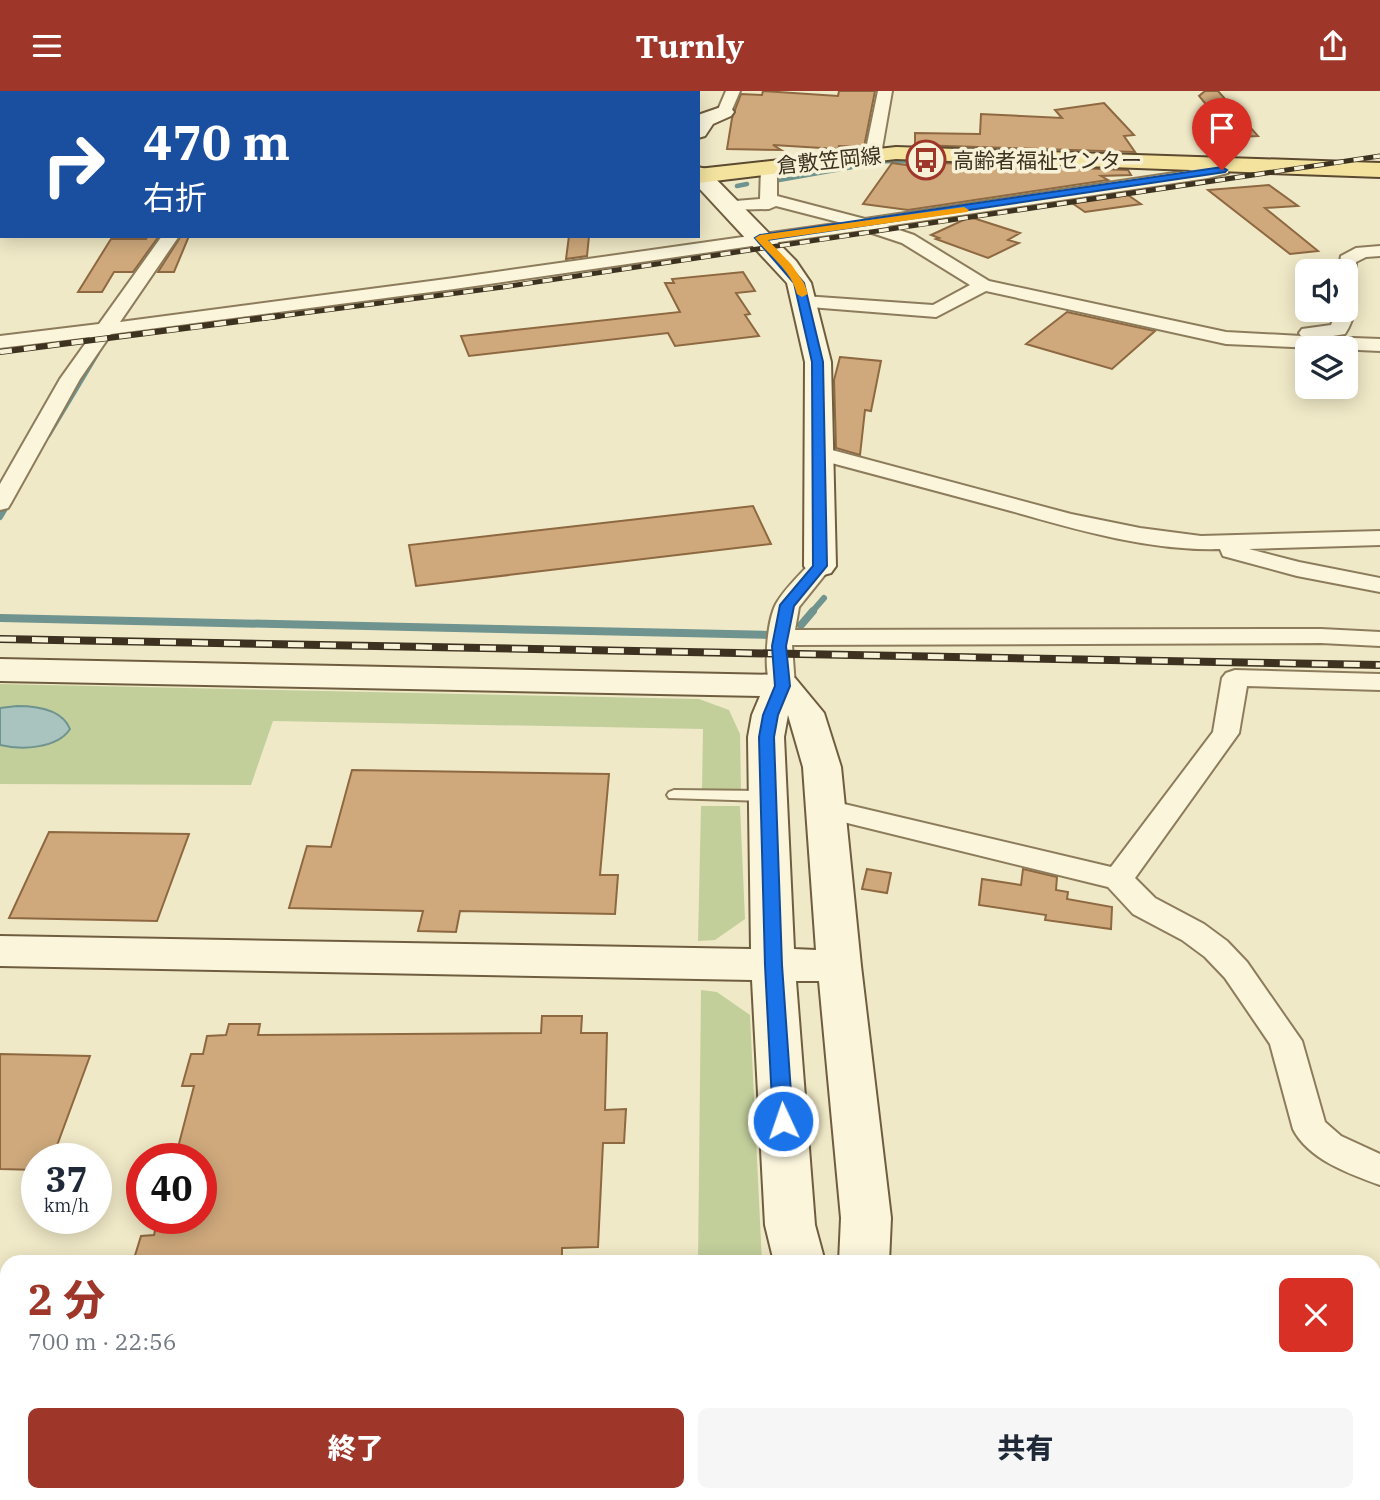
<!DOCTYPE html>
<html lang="ja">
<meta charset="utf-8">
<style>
:root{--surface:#fff;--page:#f6f6f7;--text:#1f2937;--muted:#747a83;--accent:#9e372a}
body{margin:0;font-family:"IBM Plex Serif","Noto Sans JP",serif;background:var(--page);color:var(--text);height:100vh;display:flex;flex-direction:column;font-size:26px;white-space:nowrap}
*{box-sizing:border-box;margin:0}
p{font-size:23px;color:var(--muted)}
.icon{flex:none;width:38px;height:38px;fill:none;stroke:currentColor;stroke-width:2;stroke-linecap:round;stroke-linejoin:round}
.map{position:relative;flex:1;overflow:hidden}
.side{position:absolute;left:0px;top:1164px;width:1381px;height:247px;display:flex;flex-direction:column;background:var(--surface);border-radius:21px 21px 0 0;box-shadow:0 4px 18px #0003}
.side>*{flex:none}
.guide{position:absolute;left:0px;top:0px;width:700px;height:147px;box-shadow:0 4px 18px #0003;background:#1a4fa0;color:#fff;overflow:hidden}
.fabs{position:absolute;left:1295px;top:168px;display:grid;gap:14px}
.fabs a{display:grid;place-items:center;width:63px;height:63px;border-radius:10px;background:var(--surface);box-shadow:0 4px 18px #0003;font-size:35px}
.speed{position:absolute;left:21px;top:1052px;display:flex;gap:14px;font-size:35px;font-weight:700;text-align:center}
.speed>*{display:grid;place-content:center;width:91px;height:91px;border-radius:50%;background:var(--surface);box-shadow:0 4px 18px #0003;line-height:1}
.speed small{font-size:18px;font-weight:400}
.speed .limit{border:10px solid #d22;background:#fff;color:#111}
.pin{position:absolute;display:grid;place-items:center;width:60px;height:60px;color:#fff;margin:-72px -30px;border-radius:50% 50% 50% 0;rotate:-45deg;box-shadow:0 0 7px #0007}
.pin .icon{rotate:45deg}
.me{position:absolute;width:77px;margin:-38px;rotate:357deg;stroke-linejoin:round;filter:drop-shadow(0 0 5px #0008)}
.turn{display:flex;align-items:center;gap:24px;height:147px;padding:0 28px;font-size:32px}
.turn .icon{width:91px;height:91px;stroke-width:2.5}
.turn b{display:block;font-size:49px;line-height:60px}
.round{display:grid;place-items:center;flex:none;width:74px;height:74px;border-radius:10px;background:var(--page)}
.headline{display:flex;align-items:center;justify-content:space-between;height:119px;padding:0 28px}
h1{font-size:42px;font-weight:800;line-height:52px;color:var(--accent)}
.action{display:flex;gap:14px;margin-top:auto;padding:14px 28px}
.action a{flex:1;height:80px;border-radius:10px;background:var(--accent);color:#fff;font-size:28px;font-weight:800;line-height:80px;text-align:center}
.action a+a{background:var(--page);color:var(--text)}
header{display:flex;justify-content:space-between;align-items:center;height:91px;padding:0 28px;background:var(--accent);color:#fff;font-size:32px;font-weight:800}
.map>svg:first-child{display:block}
</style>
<header><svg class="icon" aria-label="menu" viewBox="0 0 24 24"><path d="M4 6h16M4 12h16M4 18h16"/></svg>Turnly<svg class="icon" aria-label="share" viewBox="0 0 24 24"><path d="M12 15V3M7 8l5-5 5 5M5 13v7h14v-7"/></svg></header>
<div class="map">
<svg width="1380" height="1409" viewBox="0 0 1380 1409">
<rect width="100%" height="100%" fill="#f0e9c7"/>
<!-- green -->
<path fill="#c2cf9b" d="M0,593L699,608L729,619L740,643L741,698H702L703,638L273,630L251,694L0,693Z
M701,715H740L745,828L715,849L698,850Z
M701,899L717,901L750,924L762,1171H698Z
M695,1404H773V1409H695Z"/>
<!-- water -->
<path fill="#a9c4bf" stroke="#6f938e" stroke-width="2" d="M17,615C35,615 62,618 70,638C57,658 21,659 0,654V617Z"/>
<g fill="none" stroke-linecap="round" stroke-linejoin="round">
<!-- stream-far2 -->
<path stroke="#6f938e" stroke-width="4.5" d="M495,2L503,0
M779,89L886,70L945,71
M737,95L747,93"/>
<!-- stream-far1 -->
<path stroke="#6f938e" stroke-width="6" d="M48,344L97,262
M0,426L10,409
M811,522L824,507"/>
<!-- stream -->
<path stroke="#6f938e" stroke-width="8" d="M0,527L771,544
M801,534L813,520"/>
</g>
<!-- building -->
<path fill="#cfa97c" stroke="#8d6841" stroke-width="2" d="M763,0L838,5L839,0H875L864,56L839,55L838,58L773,54L781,59L727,58L732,27L741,3L762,4Z
M1205,0H1218L1258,45L1233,46L1199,5Z
M1104,12L1134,44L1124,45L1135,61L915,54V42L980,43L981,23L1062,27L1055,19Z
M914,71L1128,79L1131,84L1101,85L1108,89L908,119L863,113L892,72L914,75Z
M1269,94L1298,115L1265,117L1318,160L1290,163L1208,99Z
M1125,102L1141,113L1085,121L1069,110Z
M970,126L1020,142L1008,149L1019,152L988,167L936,148L939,147L931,144Z
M148,145H159L133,181H114L102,201H78L111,148H146Z
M181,145H189L174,181H158Z
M569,145H589L587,165L566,168Z
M743,181L755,200L736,202L750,223L745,224L759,245L675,255L668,242L469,265L461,245L680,221L665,192H674L672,188Z
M1067,221L1155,240L1112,278L1026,253Z
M840,266L881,270L871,320L865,319L860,364L836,357L834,289Z
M753,415L771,453L416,495L409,454Z
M352,679L609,683L600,784H618L615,823L460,820L456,841L418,840L423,820L289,817L307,755L331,756Z
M49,741L189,743L157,830L9,827Z
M867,778L891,782L887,802L862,798Z
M1023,778L1057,786L1056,799L1068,801L1067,808L1112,816L1111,838L1045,829L1046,824L979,814L982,788L1021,794Z
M542,925H582L581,942H607L605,1019L626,1018L624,1052H603L598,1156L562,1157V1171H133L141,1145L154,1144L158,1127H201V1068H175L194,995H182L191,963H203L207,945L226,944L229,933H260L258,944L541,942Z
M0,963L90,965L52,1068H37V1079L0,1078Z"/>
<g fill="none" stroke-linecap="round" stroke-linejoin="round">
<defs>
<path id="lane" d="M446,0H457L455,2Z
M674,699L767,700L774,705L767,710L669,707L667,704L669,701Z"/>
<path id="street" d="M179,0H196L178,2Z
M318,0H333L317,2Z
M726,0H740L731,21L724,25L717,21Z
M878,0H892L881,63L873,68L865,63Z
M0,14H2V22H0Z
M1221,68L1229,73L1228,82L1208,87L887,135L914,144L989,190L1226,241L1301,245L1299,242L1302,238L1331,234L1337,219H1346V180H1338L1341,165L1356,157L1380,155V165L1366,166L1356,171C1355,198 1360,220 1345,243L1327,246L1380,248V260L1226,253L986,200L936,226L797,215L795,211L804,205L933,214L970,194L902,152L863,139L454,198L111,243L80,288L11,412L8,417L0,419V393L60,288L90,246L0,257V245L99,233L162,145H179L120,231L454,187L842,132L776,115L769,118L723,119L721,115L723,111L760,108L761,76L769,71L777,76V105L865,128L1208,77L1214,76L1215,70Z
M0,129H2V139H0Z
M817,355L1071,423L1140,437L1201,445L1380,440V454L1249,458L1299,471L1380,487V501L1297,485L1223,465L1220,458C1150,460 1078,439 1011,420C944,402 877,384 809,366L806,361L809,356Z
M820,468L828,470L832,475L799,516L795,539L1321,538L1380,541V555L1321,552L792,554L795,595L791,601L782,603L773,601C762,584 767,530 776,513C784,498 800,484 812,470Z
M1235,579L1380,583V599L1247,595L1239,642L1135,787L1155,807L1204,833L1227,850L1247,871L1302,950L1325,1031L1341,1045L1380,1063V1094C1349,1083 1308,1068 1293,1038L1270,953L1225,887L1205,866L1182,849L1133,823L1108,796L827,727L817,725L813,718L817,711L827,709L1111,776L1213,641L1222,587L1226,582Z"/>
<path id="secondary" d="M724,15L731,17L734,21L731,25L713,33L705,45L698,47V24Z
M698,76L706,78L796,170L811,192L831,271L836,475L831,482L820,485L809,482L804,475L805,271L787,192L698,96Z
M0,568L782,584L795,587L824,622L841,676L861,875L891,1127L889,1171H839L841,1127L819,890H796L815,1134L825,1171H774L765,1134L752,889L0,875V845L751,858L748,646L752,624L760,605L0,590ZM788,624L803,676L816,859L794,858L784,646Z
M829,1404H886L888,1409H830Z"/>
<path id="primary" d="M896,56L1380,72V86L896,68L698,92V78Z
M0,90H2V104H0Z"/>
</defs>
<!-- lane casing -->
<use href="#lane" stroke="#8d7c5c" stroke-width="4"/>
<!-- street casing -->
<use href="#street" stroke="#8d7c5c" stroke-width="4"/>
<!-- secondary casing -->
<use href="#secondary" stroke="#6f5d3f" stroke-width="4"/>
<!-- primary casing -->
<use href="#primary" stroke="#5b4930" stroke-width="4"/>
<!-- lane -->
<use href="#lane" fill="#faf5db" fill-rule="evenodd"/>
<!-- street -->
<use href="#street" fill="#faf5db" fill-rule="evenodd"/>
<!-- secondary -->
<use href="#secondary" fill="#faf5db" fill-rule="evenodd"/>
<!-- primary -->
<use href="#primary" fill="#f3e39f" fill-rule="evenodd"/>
<defs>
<path id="rail-far2" d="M265,227L503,196L1380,65"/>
<path id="rail-far1" d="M0,261L279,225"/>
<path id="rail" d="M0,548L1380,574"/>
</defs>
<!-- rail-far2 casing -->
<use href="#rail-far2" stroke="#3d3120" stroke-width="5"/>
<!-- rail-far1 casing -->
<use href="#rail-far1" stroke="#3d3120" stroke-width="6"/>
<!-- rail casing -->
<use href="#rail" stroke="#3d3120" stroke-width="8"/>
<!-- rail-far2 -->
<use href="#rail-far2" stroke="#f7f2d7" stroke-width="3.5" stroke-dasharray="10" stroke-linecap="butt"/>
<!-- rail-far1 -->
<use href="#rail-far1" stroke="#f7f2d7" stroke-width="4.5" stroke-dasharray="12" stroke-linecap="butt"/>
<!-- rail -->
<use href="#rail" stroke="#f7f2d7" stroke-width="5" stroke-dasharray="16" stroke-linecap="butt"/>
</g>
<!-- route -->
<path fill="#1a73e8" stroke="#114b97" stroke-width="2" d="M1222,76L1227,79L1225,81L767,149L804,192L823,271L827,475L794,515L786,555L790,595L778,624L774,646L782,874L793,1030L790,1035L783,1037L776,1035L773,1030L765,874L759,646L763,624L775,595L772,555L780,514L813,475L812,271L794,192L755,147L760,144Z"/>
<!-- slow -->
<path fill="#f59e0b" d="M964,116L969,119L967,121L768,149L791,173L804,192L808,203L802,206L797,203C791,179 771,166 755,147L760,144Z"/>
<!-- icons -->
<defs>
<symbol id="bus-ring" viewBox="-11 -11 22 22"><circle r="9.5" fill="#f7f2d7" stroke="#9e372a" stroke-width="1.5"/><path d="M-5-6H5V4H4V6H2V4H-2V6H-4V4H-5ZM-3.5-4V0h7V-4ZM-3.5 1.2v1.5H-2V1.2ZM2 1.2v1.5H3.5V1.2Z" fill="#9e372a"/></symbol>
</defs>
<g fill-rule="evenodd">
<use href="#bus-ring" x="904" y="47" width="44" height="44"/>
</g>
<g text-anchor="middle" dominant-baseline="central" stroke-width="7" stroke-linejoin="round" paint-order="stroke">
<!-- far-street labels -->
<g font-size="21" fill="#3d3120" stroke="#f7f2d7">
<text transform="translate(829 69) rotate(-6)">倉敷笠岡線</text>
</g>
<!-- far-poi labels -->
<g font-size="21" fill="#3d3120" stroke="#f7f2d7" text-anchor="start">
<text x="953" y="69">高齢者福祉センター</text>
</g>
</g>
</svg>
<div class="fabs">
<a><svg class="icon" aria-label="sound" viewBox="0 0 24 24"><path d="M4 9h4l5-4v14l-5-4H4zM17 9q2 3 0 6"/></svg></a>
<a><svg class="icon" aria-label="layers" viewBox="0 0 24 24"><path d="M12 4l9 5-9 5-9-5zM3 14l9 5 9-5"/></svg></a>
</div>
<div class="speed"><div>37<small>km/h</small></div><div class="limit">40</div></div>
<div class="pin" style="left:1222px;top:79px;background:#d93025"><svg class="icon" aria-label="arrive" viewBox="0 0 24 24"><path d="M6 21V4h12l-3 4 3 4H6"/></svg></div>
<svg class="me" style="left:783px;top:1030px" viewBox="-20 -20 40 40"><circle r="17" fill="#1a73e8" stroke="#fff" stroke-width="3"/><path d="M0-11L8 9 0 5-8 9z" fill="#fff"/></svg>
<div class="guide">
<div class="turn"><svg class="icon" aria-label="right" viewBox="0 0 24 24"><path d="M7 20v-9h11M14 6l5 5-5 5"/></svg><div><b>470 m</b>右折</div></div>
</div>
<section class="side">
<div class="headline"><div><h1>2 分</h1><p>700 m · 22:56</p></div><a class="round" style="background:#d93025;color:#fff"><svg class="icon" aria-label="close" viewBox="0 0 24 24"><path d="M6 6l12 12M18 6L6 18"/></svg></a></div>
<div class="action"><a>終了</a><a>共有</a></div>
</section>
</div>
